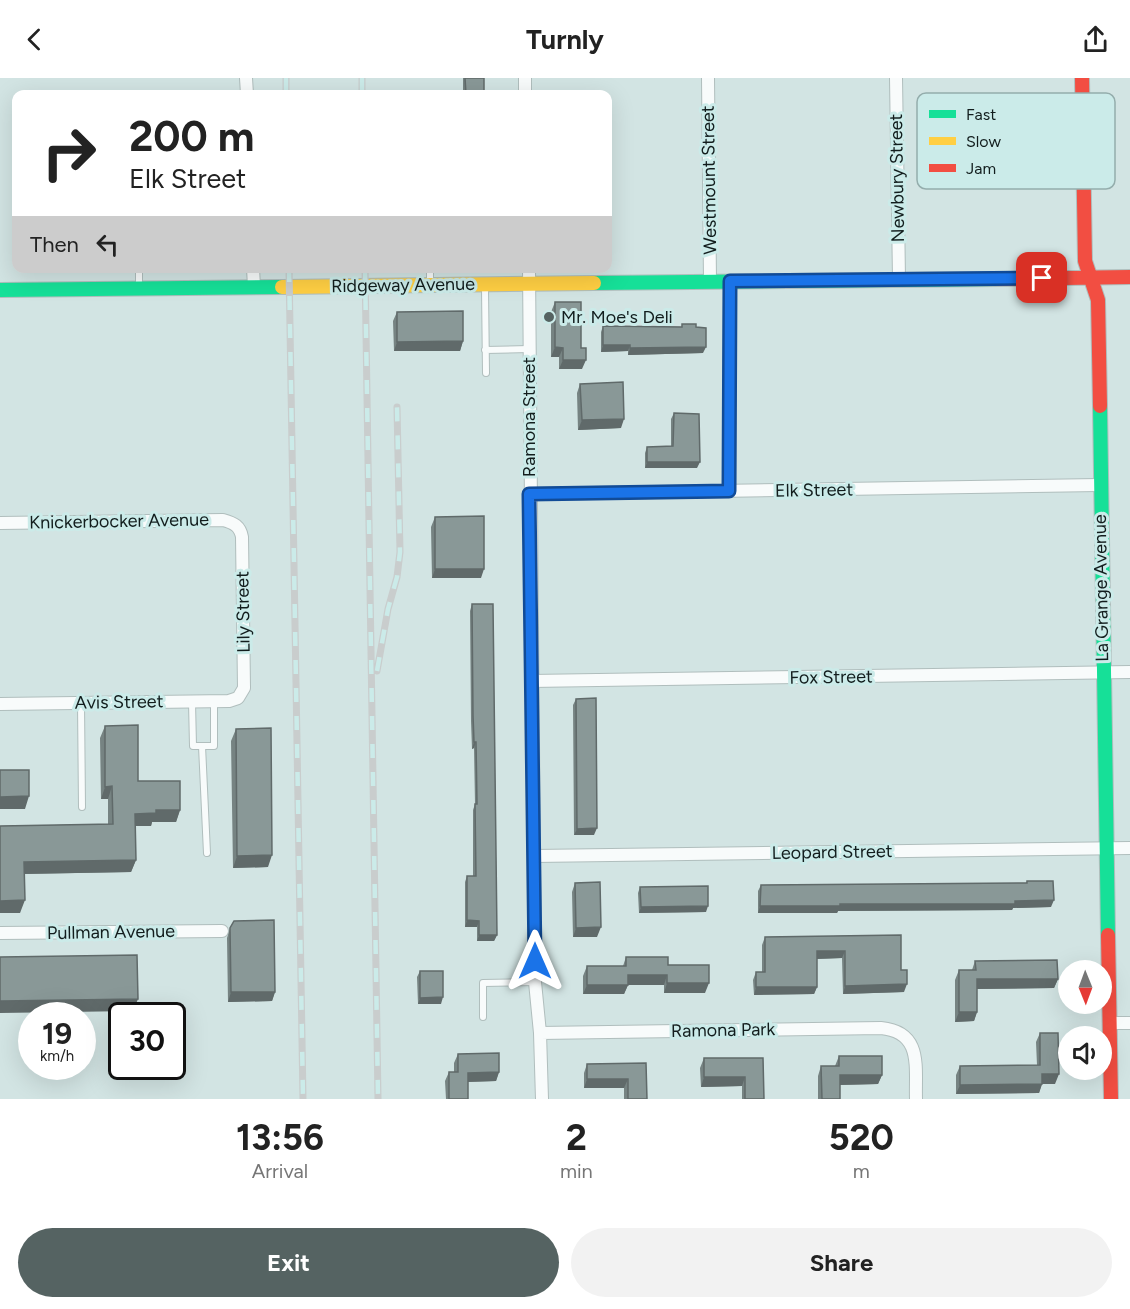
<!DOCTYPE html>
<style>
:root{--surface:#fff;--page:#f2f2f2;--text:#222;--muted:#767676;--accent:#556362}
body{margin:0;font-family:Figtree,sans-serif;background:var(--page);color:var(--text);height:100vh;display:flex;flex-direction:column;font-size:22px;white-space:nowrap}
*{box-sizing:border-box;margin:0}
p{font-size:20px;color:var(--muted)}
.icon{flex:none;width:33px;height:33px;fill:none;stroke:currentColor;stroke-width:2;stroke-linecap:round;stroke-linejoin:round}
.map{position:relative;height:1021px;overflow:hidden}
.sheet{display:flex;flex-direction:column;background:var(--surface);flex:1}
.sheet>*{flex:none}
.banner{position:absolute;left:12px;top:12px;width:600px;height:183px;border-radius:12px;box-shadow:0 6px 24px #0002;background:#fff;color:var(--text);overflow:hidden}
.needle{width:39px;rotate:179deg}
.tools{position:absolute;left:1058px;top:882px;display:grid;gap:12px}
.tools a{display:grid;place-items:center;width:54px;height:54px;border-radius:50%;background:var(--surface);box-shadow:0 6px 24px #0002;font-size:30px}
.speed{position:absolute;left:18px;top:924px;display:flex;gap:12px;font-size:30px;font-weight:700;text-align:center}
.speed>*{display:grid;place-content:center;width:78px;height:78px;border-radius:50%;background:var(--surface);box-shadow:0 6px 24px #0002;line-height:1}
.speed small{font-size:15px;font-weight:400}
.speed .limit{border:3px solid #111;border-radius:9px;background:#fff;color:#111}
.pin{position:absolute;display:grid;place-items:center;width:51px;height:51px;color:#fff;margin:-26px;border-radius:12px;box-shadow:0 3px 9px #0006}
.me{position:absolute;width:66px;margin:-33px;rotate:0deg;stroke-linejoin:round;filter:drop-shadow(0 0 4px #0008)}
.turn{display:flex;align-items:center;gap:21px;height:126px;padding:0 18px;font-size:27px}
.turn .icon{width:78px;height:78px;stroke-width:2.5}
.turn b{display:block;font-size:42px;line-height:51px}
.then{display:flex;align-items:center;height:57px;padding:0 18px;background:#0003;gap:12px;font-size:22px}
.eta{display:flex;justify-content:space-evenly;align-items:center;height:102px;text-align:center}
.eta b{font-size:36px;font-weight:700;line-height:42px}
.primary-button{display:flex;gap:12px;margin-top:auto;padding:12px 18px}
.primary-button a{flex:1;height:69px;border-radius:36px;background:var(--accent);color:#fff;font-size:24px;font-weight:700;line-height:69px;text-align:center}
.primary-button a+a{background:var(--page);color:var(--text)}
header{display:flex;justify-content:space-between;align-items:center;height:78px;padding:0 18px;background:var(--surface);font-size:27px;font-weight:700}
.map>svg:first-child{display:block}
</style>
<header><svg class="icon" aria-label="back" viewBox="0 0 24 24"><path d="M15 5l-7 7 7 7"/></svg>Turnly<svg class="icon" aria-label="share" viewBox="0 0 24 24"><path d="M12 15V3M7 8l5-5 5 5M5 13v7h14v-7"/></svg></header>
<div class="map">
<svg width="1130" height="1021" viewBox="0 0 1130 1021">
<rect width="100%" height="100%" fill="#d2e4e3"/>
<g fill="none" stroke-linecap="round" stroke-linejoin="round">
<defs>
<path id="lane" d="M139,190V207
M430,190V206
M485,210L486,295
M485,272L529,271
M192,624L193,668H214V623
M81,625L82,729
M202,668L207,775
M483,939V905L535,904"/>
<path id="street" d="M246,0L247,16
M525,0V16
M708,0L710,203
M896,0L899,201
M253,190L254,209
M529,190L535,904L540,955
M729,413L730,203
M529,416L1099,407
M0,445L223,442C234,445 240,448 242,459L244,610L238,620L229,623L0,626
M531,603L1130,594
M534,778L1130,770
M0,855L222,853
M1109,945H1130
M542,1021L540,955L881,950C923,954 915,989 916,1021"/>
<path id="fast" d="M594,205L998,201
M0,212L282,209
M1100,328L1108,857"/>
<path id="slow" d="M282,209L594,205"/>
<path id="jam" d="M1082,0L1085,183L1098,222L1100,328
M998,201L1130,199
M1108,857L1111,1021"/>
</defs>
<!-- lane casing -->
<use href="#lane" stroke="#b0bebd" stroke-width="8"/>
<!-- street casing -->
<use href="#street" stroke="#b0bebd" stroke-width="14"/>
<!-- fast casing -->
<use href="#fast" stroke="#b0bebd" stroke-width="16"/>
<!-- slow casing -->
<use href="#slow" stroke="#b0bebd" stroke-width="16"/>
<!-- jam casing -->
<use href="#jam" stroke="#b0bebd" stroke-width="16"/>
<!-- lane -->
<use href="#lane" stroke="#f8fbfb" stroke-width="6"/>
<!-- street -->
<use href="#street" stroke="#f8fbfb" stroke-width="12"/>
<!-- fast -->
<use href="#fast" stroke="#16e098" stroke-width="14"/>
<!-- slow -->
<use href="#slow" stroke="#ffcf43" stroke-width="14"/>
<!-- jam -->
<use href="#jam" stroke="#f24e42" stroke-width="14"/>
<defs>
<path id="rail" d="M286,0V16
M362,0V16
M289,190L303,1021
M365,190L378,1021
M377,593L388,531L397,499L400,474L397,329"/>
</defs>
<!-- rail casing -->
<use href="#rail" stroke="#c9cdcd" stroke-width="7"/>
<!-- rail -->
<use href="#rail" stroke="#cbebe9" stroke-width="4.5" stroke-dasharray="14" stroke-linecap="butt"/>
</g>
<!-- wall -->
<path fill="#768382" d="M463,0H484V16H463Z
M555,224L581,270L582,291H559V279H551V234Z
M397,234L463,263L460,273H394L393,243Z
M682,246L696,249L703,275L628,277V273L601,274V254L603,248L682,249Z
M580,306L621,350L578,352L577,315Z
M674,335L697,390H645V375L647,369L671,368V341Z
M435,439L481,500H432L431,449Z
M472,526L497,857L494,863H477V849H465V804L467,798H473V732L475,726L474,670L472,671L471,643L470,533Z
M576,621L594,757H574L573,627Z
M105,648L138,703L180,732L176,744H152L151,748H135L136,782L131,794L24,796L20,835L0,748L108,746V721H101L100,660Z
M236,651L268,789L233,790L231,663Z
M1027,803L1051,829L1013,830L1012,832L838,833L837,835H758V813L761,807L1026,805Z
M575,805L597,859H573L572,814Z
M640,809L706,834L639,835L638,815Z
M230,850L275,914L272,923L228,924L227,860Z
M901,857V892L904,914L843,916L842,880L817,881V909L814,916L754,917L753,902L756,894H762V867L765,859Z
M626,879L668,887L705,915H664V907H628L624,916H583V898L587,888H623Z
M975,883L1058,901L1054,910L977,911V934L974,943L955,944V902L959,892H972Z
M420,893L441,926H418L417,899Z
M1040,955L1055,1006H1042L1039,1015L956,1016V997L960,988L1037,987L1036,964Z
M458,976L499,994L496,1003L468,1004V1021H446L445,1003L449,994H454V985Z
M839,978L882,997L878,1006L840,1007V1021H818V998L821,988H835Z
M704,980H763L764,1021H742V1008L701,1009L700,990Z
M646,985L647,1021H624V1010H584V995L587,986Z"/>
<!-- shaded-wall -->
<path fill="#606a6a" d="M463,263L460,273H394L397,264Z
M603,267H630L628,273L601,274Z
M555,269L563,270L559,279H551Z
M706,269L703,275L628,277L630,270Z
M563,282H586L582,291H559Z
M624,341L621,350L578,352L582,342Z
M647,384H700L697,390H645Z
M435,491H484L481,500H432Z
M474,664H476L474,670L472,671Z
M112,708L108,721H101L105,709Z
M29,718L25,731H0V719Z
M156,732H180L176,744H152L151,748H131L135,736Z
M597,750L594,757H574L577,751Z
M272,777L268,789L233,790L237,778Z
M136,782L131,794L20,796L24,784Z
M25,822L20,835H0V823Z
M1054,822L1051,829L1013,830L1012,832L838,833L837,835H758L760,828Z
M708,828L706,834L639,835L641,829Z
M467,842L479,843L477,849H465Z
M601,849L597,859H573L576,850Z
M479,857H497L494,863H477Z
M817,873H845L842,880L814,881Z
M628,897H667L664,907H628L624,916H583L587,907Z
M977,901H1058L1054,910L974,911Z
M667,905H709L705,915H664Z
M907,906L904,914L843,916L845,908Z
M756,909H817L814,916L754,917Z
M231,914H275L272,923L228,924Z
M443,919L441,926H418L420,920Z
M138,921L133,933L0,935V923Z
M959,934H977L974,943L955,944Z
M499,994L496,1003L464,1004L468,995Z
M1042,996H1059L1055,1006H1039Z
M840,997H882L878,1006L837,1007Z
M704,999H745L742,1008L701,1009Z
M587,1001H628L624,1010H584Z
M1042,1006L1039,1015L956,1016L960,1007Z"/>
<!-- building -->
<path fill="#899897" stroke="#606a6a" stroke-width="1.5" d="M465,0H484V16H466Z
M555,224H581V270H586V282H563V270L555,269Z
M463,233V263L397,264V234Z
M682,246H696V249L706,250V269L630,270V267H603V248L682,249Z
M623,304L624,341L582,342L580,306Z
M674,335L699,336L700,384H647V369L673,368Z
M484,438V491H435V439Z
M472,526H493L497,857H479V843L467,842V798H476L475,726H477L476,664H474L473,637Z
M596,620L597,750L577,751L576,621Z
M138,647V703H180V732H156V735L135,736L136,782L24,784L25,822L0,823V748L113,746L112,708L105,709V648Z
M271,650L272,777L237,778L236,651Z
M0,692H29V718L0,719Z
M1027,803H1053L1054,822L1015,823V826H840V828H760L761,807L1027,805Z
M600,804L601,849L576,850L575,805Z
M708,808V828L641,829L640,809Z
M274,842L275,914H231L230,850L234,843Z
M901,857V892H907V906L845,908V873H817V909H756V894H765V859Z
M137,877L138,921L0,923V879Z
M626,879H668V887H709V905H667V897H628V907H587V888H626Z
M1057,882L1058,901H977V934H959V892H976L975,883Z
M420,893H443V919L420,920Z
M1040,955H1058L1059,996H1042V1006L960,1007V988L1040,987Z
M499,975V994L468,995V1021H449V994H458V976Z
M839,978H882V997H840V1021H822L821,988H839Z
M704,980H763L764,1021H745V999H704Z
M646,985L647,1021H628V1001H587V986Z"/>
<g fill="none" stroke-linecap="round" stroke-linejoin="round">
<defs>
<path id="route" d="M535,883L529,416L729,413L730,203L1042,200"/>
</defs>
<!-- route casing -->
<use href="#route" stroke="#114b97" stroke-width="15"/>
<!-- route -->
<use href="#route" stroke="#1a73e8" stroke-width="10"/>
</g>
<!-- markers -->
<circle fill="#556362" stroke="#cbebe9" stroke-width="2" cx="549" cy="239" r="6"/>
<g text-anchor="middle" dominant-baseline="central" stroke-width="6" stroke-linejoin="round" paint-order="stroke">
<!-- street labels -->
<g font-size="18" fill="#121d1d" stroke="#cbebe9">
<text transform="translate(897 100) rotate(-91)">Newbury Street</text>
<text transform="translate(709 102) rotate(-91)">Westmount Street</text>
<text transform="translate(403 207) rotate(-1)">Ridgeway Avenue</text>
<text transform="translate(529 339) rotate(-90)">Ramona Street</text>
<text transform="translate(814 412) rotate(-1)">Elk Street</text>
<text transform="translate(119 443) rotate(-1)">Knickerbocker Avenue</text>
<text transform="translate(1101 510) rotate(-91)">La Grange Avenue</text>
<text transform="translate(243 534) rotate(-91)">Lily Street</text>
<text transform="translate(831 599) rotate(-1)">Fox Street</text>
<text transform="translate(119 624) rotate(-1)">Avis Street</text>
<text transform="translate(832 774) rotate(-1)">Leopard Street</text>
<text transform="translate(111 854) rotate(-1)">Pullman Avenue</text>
<text transform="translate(723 952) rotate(-1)">Ramona Park</text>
</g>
<!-- poi labels -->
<g font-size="18" fill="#121d1d" stroke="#cbebe9" text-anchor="start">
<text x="561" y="239">Mr. Moe's Deli</text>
</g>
</g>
<!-- legend -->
<rect x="917" y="15" width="198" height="96" rx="9" fill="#cbebe9" stroke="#94adac" stroke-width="1.5"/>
<rect x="929" y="32" width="27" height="8" fill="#16e098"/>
<rect x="929" y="59" width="27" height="8" fill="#ffcf43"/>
<rect x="929" y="86" width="27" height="8" fill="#f24e42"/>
<g font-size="16" fill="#121d1d">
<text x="966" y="42">Fast</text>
<text x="966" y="69">Slow</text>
<text x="966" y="96">Jam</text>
</g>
</svg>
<div class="tools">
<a><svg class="needle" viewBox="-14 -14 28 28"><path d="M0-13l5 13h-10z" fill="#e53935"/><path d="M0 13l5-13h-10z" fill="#767676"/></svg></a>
<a><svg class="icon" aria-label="sound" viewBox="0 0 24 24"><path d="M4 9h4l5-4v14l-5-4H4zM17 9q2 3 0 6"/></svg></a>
</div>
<div class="speed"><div>19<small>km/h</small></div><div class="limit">30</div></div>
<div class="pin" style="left:1042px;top:200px;background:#d93025"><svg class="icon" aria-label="arrive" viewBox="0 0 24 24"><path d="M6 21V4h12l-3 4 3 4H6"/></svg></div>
<svg class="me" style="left:535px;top:883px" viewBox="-20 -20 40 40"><path d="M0-17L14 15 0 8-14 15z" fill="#1a73e8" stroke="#fff" stroke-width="4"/></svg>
<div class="banner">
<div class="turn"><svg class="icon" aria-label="right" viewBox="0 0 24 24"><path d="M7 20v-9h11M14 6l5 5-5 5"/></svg><div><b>200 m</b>Elk Street</div></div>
<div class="then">Then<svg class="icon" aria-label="left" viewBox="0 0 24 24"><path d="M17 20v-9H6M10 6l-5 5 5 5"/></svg></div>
</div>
</div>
<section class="sheet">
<div class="eta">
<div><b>13:56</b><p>Arrival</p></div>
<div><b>2</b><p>min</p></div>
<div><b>520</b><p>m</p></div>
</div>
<div class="primary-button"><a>Exit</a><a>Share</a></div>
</section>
